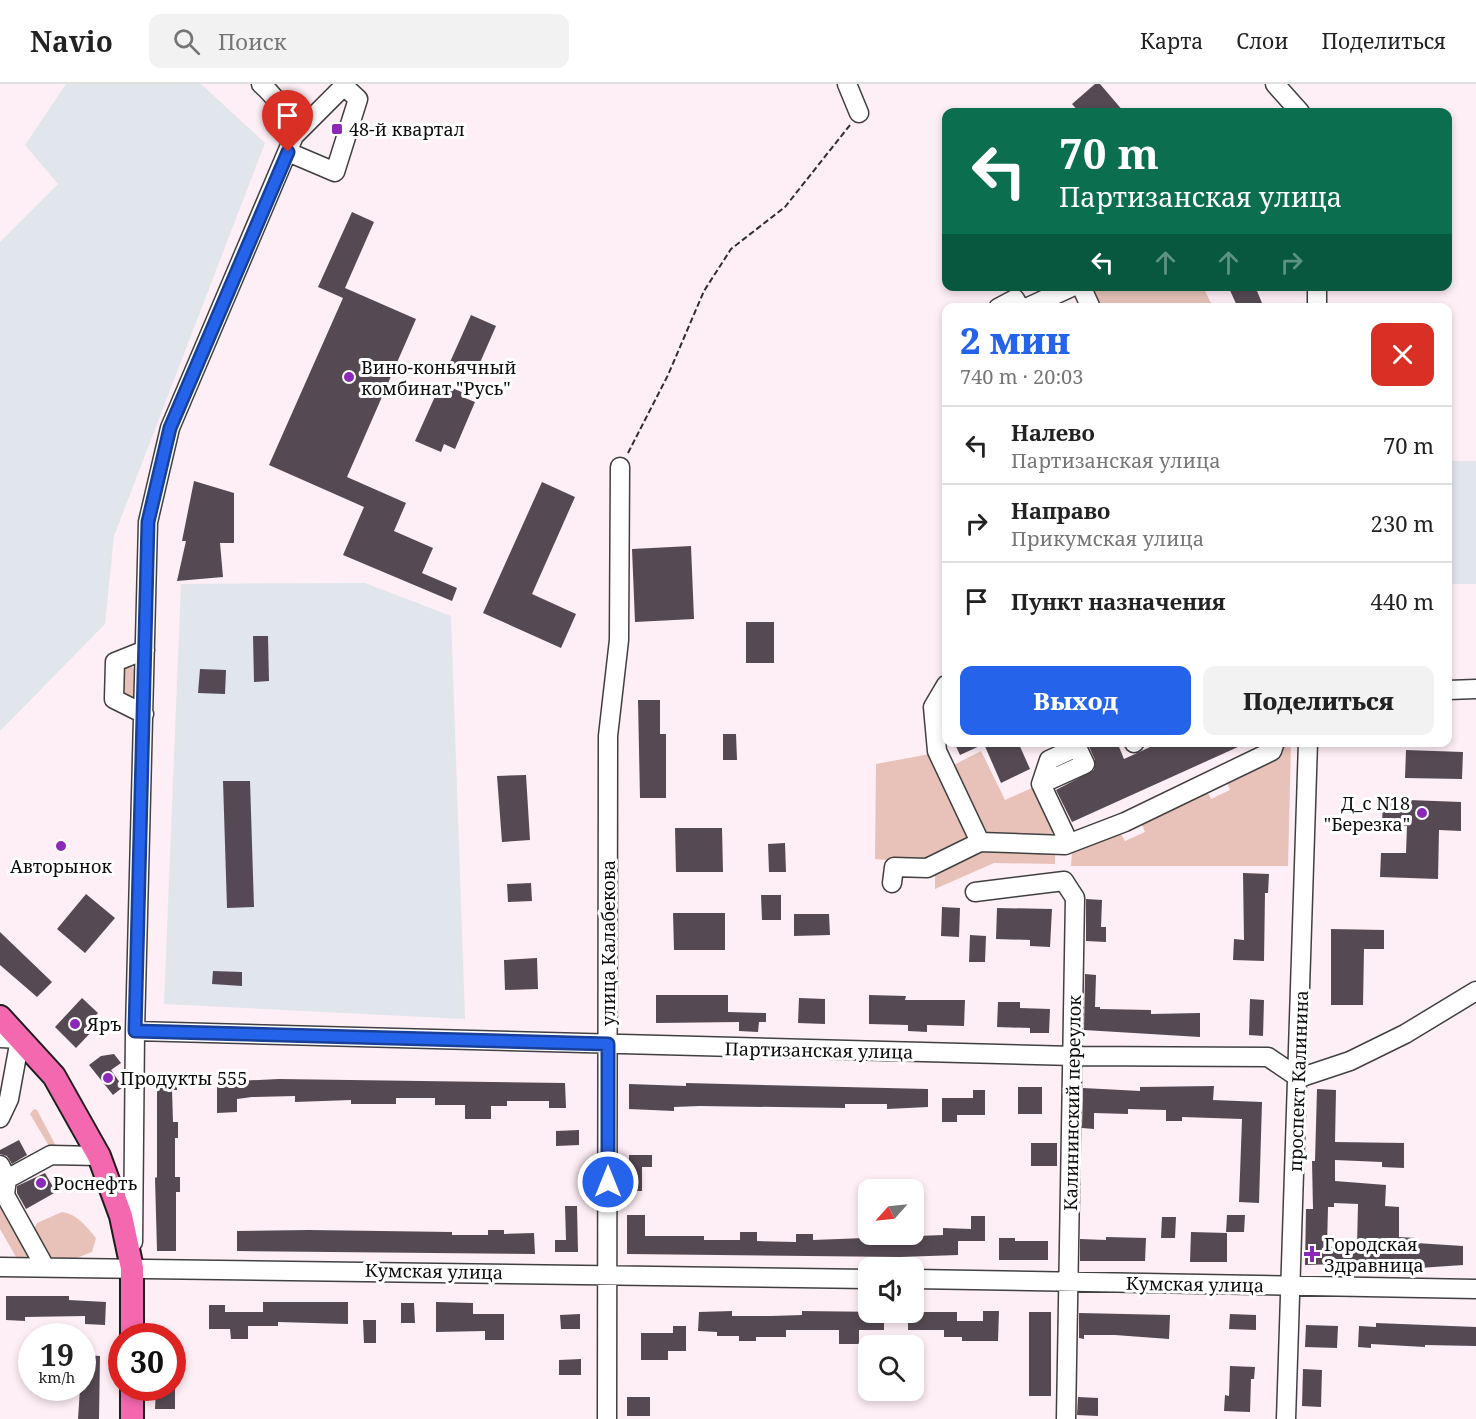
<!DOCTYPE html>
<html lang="ru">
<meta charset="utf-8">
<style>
:root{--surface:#fff;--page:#f2f2f2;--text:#222;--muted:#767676;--line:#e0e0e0;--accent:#2563eb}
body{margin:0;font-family:"Noto Serif",serif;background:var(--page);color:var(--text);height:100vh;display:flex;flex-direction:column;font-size:22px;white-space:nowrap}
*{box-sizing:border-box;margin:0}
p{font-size:20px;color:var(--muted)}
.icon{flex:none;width:33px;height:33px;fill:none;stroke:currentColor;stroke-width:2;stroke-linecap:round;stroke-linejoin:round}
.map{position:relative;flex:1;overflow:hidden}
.drawer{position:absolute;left:942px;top:219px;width:510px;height:444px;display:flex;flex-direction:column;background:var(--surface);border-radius:12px;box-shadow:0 3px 9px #0003}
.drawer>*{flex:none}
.banner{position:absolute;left:942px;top:24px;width:510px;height:183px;border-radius:12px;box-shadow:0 3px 9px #0003;background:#0b6e4f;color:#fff;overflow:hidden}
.needle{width:39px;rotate:243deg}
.buttons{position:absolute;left:858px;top:1095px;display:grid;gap:12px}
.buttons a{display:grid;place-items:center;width:66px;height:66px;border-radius:12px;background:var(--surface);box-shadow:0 3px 9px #0003;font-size:30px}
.speed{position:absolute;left:18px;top:1239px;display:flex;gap:12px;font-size:30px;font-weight:700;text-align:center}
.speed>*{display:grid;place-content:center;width:78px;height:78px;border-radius:50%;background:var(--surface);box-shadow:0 3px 9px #0003;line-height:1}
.speed small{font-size:15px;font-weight:400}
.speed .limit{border:9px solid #d22;background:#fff;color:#111}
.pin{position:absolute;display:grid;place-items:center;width:51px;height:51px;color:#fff;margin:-62px -26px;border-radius:50% 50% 50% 0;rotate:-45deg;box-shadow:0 0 6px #0007}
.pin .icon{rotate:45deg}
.me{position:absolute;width:66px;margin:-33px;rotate:0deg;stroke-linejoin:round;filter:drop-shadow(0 0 4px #0008)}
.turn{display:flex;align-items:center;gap:21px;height:126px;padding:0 18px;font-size:27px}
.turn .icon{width:78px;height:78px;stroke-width:2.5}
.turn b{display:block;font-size:42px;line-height:51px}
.lanes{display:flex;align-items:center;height:57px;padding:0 18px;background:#0003;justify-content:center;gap:30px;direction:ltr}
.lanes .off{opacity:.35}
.round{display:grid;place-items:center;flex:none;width:63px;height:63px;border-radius:12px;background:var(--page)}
.overview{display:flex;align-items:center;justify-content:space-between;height:102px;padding:0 18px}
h1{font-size:36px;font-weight:800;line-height:45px;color:var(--accent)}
.button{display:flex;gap:12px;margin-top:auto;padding:12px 18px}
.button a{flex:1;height:69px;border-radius:12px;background:var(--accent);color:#fff;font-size:24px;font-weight:800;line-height:69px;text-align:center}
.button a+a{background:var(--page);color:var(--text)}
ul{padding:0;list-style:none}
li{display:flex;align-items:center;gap:18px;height:78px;padding:0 18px;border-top:2px solid var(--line)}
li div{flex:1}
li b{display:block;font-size:22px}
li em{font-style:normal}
header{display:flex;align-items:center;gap:36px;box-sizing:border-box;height:84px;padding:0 30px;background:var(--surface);border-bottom:2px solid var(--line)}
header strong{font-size:28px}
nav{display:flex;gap:33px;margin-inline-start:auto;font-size:21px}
.search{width:420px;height:54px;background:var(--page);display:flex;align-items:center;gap:15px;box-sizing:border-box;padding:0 21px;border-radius:12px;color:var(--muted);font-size:22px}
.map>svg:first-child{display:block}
</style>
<header>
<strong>Navio</strong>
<div class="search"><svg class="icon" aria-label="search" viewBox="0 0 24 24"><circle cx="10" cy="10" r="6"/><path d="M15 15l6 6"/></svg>Поиск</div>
<nav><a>Карта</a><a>Слои</a><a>Поделиться</a></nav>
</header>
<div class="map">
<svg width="1476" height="1335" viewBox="0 0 1476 1335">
<rect width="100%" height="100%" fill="#feeef5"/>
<!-- industrial -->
<path fill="#e1e5ec" d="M66,0H201L265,59L114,452L105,540L0,647V158L58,100L25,61Z
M1448,377H1476V500H1448Z
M365,499L451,532L465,935L164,920L181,500Z"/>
<!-- green -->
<path fill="#e8c2b8" d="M1095,202L1203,203L1213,223H1097L1090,206Z
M129,580L136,587L134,614L130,619L122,615L124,586Z
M1280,659H1291L1288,782H1071L1072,766L1118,745L1125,757L1145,748L1140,736L1206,705L1211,715L1230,706L1226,696Z
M981,667L1005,716L1032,704L1053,745L1051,753L983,755L948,684Z
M930,670L970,757L921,779L875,775L876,680Z
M981,766L1055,769V780L994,779L935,805V788Z
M34,1025L37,1026L56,1062H49L30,1030Z
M0,1123L30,1173H16L0,1145Z
M62,1128C77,1130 87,1143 96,1154L92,1168L74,1175L46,1173C38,1162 29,1153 37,1139Z"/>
<!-- building -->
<path fill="#554a54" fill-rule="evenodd" d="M1095,0H1100L1124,28H1079L1072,20Z
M352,128L374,138L345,204L416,235L347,393L406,419L394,447L433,464L422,489L457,504L452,517L343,471L364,423L269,381L343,214L318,203Z
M1228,202H1255L1264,224H1238Z
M471,231L496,242L475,290L450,278Z
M441,299L466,310L465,314L475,318L455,365L444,360L441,368L415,357Z
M194,397L234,409V459H220L223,493L177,497L186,457H182Z
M542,398L575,413L532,510L576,530L561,564L483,529Z
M691,462L694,535L635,538L632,465Z
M746,538H774V579H746Z
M253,552H268L269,597L254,598Z
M200,585L226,586L225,610L198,609Z
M638,616H660V650H666V714H640Z
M723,650H736L737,676H723Z
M954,658H1018L1030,685L1001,699L984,660L960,671Z
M1087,658H1117L1124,675L1161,658H1249L1072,738L1056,706L1094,686L1095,676Z
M1406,666L1463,668L1462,695L1405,694Z
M526,691L530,756L502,758L497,692Z
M223,697H250L254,823L227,824Z
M1383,715L1461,718V747L1439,746L1438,795L1380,793L1381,769H1406L1407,742L1382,741Z
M675,744H722L723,788H676Z
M785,759L786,788H769L768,760Z
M1243,789L1269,790L1268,809H1265L1264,877L1233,876L1234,855L1244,856Z
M531,799L532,817L508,818L507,800Z
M86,810L115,834L85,869L57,845Z
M761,811H781V836H762Z
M1086,815L1102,816L1101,843H1106V858L1086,857Z
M942,823L960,824L959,853L941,852Z
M997,824L1052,825L1050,863L1030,862V856L996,855Z
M673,829H725V866H674Z
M794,830H829L830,851L794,852Z
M1331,845L1384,846V865H1364L1363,921H1331Z
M0,848L52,898L37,913L0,881Z
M970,851L986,852L985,878H969Z
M537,874L538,905L505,906L504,876Z
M213,887L242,888V902L212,900Z
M1085,890L1096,891L1095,923H1100V925L1151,926V930L1200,929V953L1084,946Z
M656,911H728V928L766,929V938H759L758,948L739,947V938L656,939Z
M869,911L906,912L905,916H965L964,942L927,941V948L908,947V941L869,940Z
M82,914L98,929L89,938L95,944L76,964L55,943Z
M799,914L825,915V940L798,939Z
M1250,915L1264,916L1263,952L1249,951Z
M998,918H1020V924L1050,925L1049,949H1030V944L997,943Z
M114,970L121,979L111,986L123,1003L113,1011L89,981L101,972Z
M157,995H177V1006H172L173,1038H178V1054H175V1093H180V1108H176V1167H157L155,1094L157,1093Z
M279,995L565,999L566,1024H549V1017H507V1022H491V1035H465V1021H435V1014H396V1020H351V1016L295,1018V1012L252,1013L237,1015V1028L217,1029V998Z
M686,999L928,1005V1023L887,1025V1020H845V1024L700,1022L674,1023V1027L629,1025V1000L686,1002Z
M1214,1002L1213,1016L1262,1018L1259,1119L1239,1118L1242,1035L1182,1033V1037H1166V1026L1128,1025V1030L1094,1029V1045L1082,1044L1083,1004L1140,1007V1003Z
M1018,1003H1042V1030H1018Z
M1317,1005L1336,1006L1335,1058L1404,1059V1084L1382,1083V1078L1335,1076V1097L1386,1101L1385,1122L1399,1123V1153L1416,1154V1159L1463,1162V1181L1419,1184V1181L1402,1178L1305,1181L1306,1125H1313L1312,1077H1315ZM1334,1119L1358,1120L1357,1162L1327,1163L1328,1123H1334Z
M973,1006H985V1031H957V1038H942V1014H973Z
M579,1046V1061L556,1062V1047Z
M19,1056L27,1071L12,1080L7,1072L0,1070V1066Z
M1031,1059H1057V1082H1031Z
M629,1071H652V1083H642V1107H629Z
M45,1089L56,1108L26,1125L17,1109V1102Z
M565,1122H577L578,1168H555V1156H566Z
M627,1131H645V1152H704V1156H740V1148H757V1157L796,1158V1150H813V1156L943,1151V1144L971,1145V1132H985V1157H958V1171L900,1173L627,1170Z
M1227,1131H1245L1244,1148H1226Z
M1162,1133H1176L1175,1154H1161Z
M309,1146L452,1148V1151H488V1146H504V1150L534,1149L535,1170L237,1167V1147Z
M1191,1148L1227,1149V1178H1190Z
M1106,1153L1146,1154L1145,1177H1080V1155L1106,1156Z
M999,1154H1015V1157H1048V1176H999Z
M6,1212H69V1216L106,1218L105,1241L85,1240V1232L25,1233V1237L6,1236Z
M263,1218H348V1240L278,1238V1242H248V1255H231L230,1245H209V1221H225V1228H263Z
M436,1218L473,1219V1230H504V1256H485V1247L436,1248Z
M401,1219H414L415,1239H401Z
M732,1227V1232H771L802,1231V1227L884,1228V1246H859V1260H839V1246H786V1253H756V1257H739V1252H717V1248L698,1247L699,1228Z
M983,1227H999L998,1257H962V1253H944V1246H908V1228H957V1237H983Z
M1029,1228H1051V1312H1029Z
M1079,1229L1170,1231L1169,1255L1115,1251H1084V1255L1079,1254Z
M580,1230V1245H561L560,1231Z
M1230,1230L1256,1231V1246L1229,1245Z
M363,1236H376V1259H364Z
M1376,1239L1476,1243V1262L1425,1261V1263L1371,1260V1264L1358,1263L1359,1242L1376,1243Z
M1306,1241L1338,1242L1337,1264L1305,1263Z
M673,1242H686V1267H668V1276H641V1249H673Z
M82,1271L100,1272L99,1335H78L80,1304H82Z
M581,1275V1291H559V1276Z
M1230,1282L1255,1283L1254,1295H1251L1250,1328L1224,1327L1225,1311L1229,1312Z
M1303,1285L1322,1286L1321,1323L1302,1322Z
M156,1304H175V1325H155Z
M627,1313H650V1332H627Z
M1078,1313L1098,1314V1332L1077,1331Z"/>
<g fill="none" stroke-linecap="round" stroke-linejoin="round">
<defs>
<path id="minor" d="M261,0C278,15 287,30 294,52
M847,0L859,29
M1275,0L1300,28
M288,68L335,88L358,15L344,2
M1081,202L1091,224
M998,224L1015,215L1020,224
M1026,224L1074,202
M1317,224V202
M946,601L933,623L937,667L980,758L1065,761L1125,738L1272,667L1275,658
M1448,606L1476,605
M144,630L114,615L115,578L145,566
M1134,659L1135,658
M1041,700L1049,676L1077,663L1085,680L1041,700L1069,759
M892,799L894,783L927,784L980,758
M975,808L1064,797L1075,814L1066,1335
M135,947L1074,972L1268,973L1299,994L1350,977L1405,950L1476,907
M0,954L20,955L9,1015L0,1034
M0,1081L7,1095L51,1071L99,1072
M7,1095L5,1111L45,1183
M133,1158L135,947L148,438L170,344L294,52L346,0
M0,1183L868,1195
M914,1195L1476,1205
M607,1335L608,652L619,556L620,383
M1286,1335L1308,658"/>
<path id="major" d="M0,933L54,992L99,1072L121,1132L132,1184V1252
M132,1335V1304"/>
</defs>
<!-- minor casing -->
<use href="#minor" stroke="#404040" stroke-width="21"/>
<!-- major casing -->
<use href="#major" stroke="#1e1e1e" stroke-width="26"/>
<!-- path -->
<path stroke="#2f2f2f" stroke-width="2" stroke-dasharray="6 3" stroke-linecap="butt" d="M628,369L668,291L704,207L731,165L785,123L850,41"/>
<!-- minor -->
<use href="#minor" stroke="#fff" stroke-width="18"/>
<!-- major -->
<use href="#major" stroke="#f468b0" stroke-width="22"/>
</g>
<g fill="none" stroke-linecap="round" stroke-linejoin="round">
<defs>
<path id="route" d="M288,68L170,344L148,438L135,947L608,960V1098"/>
</defs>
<!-- route casing -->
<use href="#route" stroke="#184099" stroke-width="15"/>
<!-- route -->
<use href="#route" stroke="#2563eb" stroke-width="10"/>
</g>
<!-- markers -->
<g fill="#8c29b9" stroke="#fff" stroke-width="2">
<rect x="331" y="39" width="12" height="12" rx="3"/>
<circle cx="349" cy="293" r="6"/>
<circle cx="1422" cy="729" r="6"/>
<circle cx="61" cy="762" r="6"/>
<circle cx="75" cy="940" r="6"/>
<circle cx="108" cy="994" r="6"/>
<circle cx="41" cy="1099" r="6"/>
<path d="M1309 1161h6v6h6v6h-6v6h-6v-6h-6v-6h6z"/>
</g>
<g text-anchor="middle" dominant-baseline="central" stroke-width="6" stroke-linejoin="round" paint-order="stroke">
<!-- poi labels -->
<g font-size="18" fill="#0d0d0d" stroke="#fff" text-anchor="start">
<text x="349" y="45">48-й квартал</text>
<text x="361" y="283">Вино-коньячный<tspan x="361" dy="21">комбинат "Русь"</tspan></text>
<text x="1410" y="719" text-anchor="end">Д_с N18<tspan x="1410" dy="21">"Березка"</tspan></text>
<text x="61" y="782" text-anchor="middle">Авторынок</text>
<text x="87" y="940">Яръ</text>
<text x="120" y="994">Продукты 555</text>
<text x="53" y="1099">Роснефть</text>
<text x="1324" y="1160">Городская<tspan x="1324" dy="21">Здравница</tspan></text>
</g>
<!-- street labels -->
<g font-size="18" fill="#0d0d0d" stroke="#fff">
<text transform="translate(608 859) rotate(-90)">улица Калабекова</text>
<text transform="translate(819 966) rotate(1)">Партизанская улица</text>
<text transform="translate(1298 997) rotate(-88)">проспект Калинина</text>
<text transform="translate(1072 1019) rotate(-89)">Калининский переулок</text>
<text transform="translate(434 1187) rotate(1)">Кумская улица</text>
<text transform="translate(1195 1200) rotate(1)">Кумская улица</text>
</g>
</g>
</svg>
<div class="buttons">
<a><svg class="needle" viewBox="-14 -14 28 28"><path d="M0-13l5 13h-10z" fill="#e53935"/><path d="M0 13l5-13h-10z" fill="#767676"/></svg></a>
<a><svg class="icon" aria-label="sound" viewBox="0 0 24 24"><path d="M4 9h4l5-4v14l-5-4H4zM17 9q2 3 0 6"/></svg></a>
<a><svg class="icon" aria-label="search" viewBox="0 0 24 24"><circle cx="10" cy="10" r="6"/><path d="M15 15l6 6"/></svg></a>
</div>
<div class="speed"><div>19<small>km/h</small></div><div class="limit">30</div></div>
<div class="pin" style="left:288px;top:68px;background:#d93025"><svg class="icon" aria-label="arrive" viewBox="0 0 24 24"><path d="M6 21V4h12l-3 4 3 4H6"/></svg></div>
<svg class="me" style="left:608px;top:1098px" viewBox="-20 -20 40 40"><circle r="17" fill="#2563eb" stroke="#fff" stroke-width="3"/><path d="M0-11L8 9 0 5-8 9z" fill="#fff"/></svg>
<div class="banner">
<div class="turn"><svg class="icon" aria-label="left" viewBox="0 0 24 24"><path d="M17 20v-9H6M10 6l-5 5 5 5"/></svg><div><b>70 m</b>Партизанская улица</div></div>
<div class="lanes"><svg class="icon" aria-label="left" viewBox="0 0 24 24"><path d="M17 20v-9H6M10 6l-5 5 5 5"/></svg><svg class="icon off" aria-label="ahead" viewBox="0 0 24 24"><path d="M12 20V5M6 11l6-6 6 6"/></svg><svg class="icon off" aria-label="ahead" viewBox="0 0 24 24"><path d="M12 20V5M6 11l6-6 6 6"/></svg><svg class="icon off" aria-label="right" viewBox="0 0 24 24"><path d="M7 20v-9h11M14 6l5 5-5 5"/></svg></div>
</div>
<section class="drawer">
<div class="overview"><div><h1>2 мин</h1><p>740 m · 20:03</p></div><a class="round" style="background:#d93025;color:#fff"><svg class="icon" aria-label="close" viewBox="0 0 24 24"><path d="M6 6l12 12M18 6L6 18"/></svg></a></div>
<ul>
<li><svg class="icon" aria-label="left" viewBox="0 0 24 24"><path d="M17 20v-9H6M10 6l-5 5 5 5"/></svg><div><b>Налево</b><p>Партизанская улица</p></div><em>70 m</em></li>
<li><svg class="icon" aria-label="right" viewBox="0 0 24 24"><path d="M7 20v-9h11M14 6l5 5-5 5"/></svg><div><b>Направо</b><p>Прикумская улица</p></div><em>230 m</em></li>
<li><svg class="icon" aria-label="arrive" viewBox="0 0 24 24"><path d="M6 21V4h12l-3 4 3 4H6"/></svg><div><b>Пункт назначения</b></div><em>440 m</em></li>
</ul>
<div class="button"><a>Выход</a><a>Поделиться</a></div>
</section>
</div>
